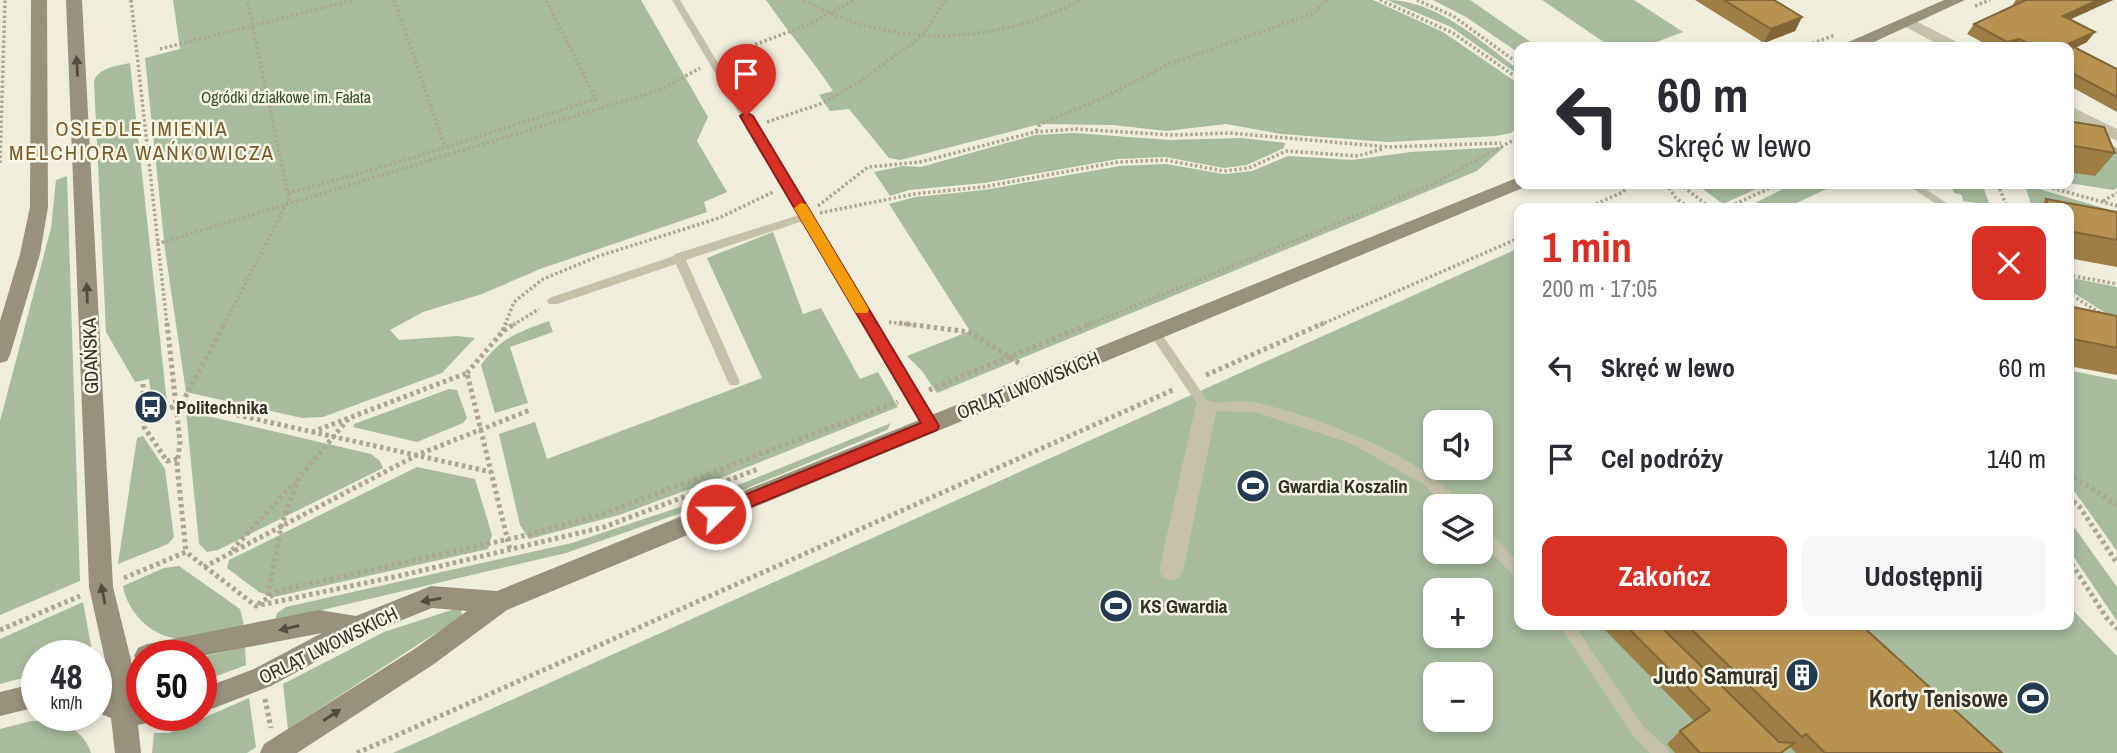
<!DOCTYPE html>
<html lang="pl">
<meta charset="utf-8">
<style>
:root{--surface:#fff;--page:#f7f7f7;--text:#2b2b33;--muted:#7c7c81;--accent:#d93025}
body{margin:0;font-family:"Archivo Narrow",sans-serif;background:var(--page);color:var(--text);height:100vh;display:flex;flex-direction:column;font-size:26px;white-space:nowrap}
*{box-sizing:border-box;margin:0}
p{font-size:23px;color:var(--muted)}
.icon{flex:none;width:38px;height:38px;fill:none;stroke:currentColor;stroke-width:2;stroke-linecap:round;stroke-linejoin:round}
.map{position:relative;flex:1;overflow:hidden}
.side{position:absolute;left:1514px;top:203px;width:560px;height:427px;display:flex;flex-direction:column;background:var(--surface);border-radius:14px;box-shadow:0 4px 10px #0003}
.side>*{flex:none}
.guide{position:absolute;left:1514px;top:42px;width:560px;height:147px;border-radius:14px;box-shadow:0 4px 10px #0003;background:#fff;color:var(--text);overflow:hidden}
.tools{position:absolute;left:1423px;top:410px;display:grid;gap:14px}
.tools a{display:grid;place-items:center;width:70px;height:70px;border-radius:14px;background:var(--surface);box-shadow:0 4px 10px #0003;font-size:35px}
.speed{position:absolute;left:21px;top:640px;display:flex;gap:14px;font-size:35px;font-weight:700;text-align:center}
.speed>*{display:grid;place-content:center;width:91px;height:91px;border-radius:50%;background:var(--surface);box-shadow:0 4px 10px #0003;line-height:1}
.speed small{font-size:18px;font-weight:400}
.speed .limit{border:10px solid #d22;background:#fff;color:#111}
.pin{position:absolute;display:grid;place-items:center;width:60px;height:60px;color:#fff;margin:-72px -30px;border-radius:50% 50% 50% 0;rotate:-45deg;box-shadow:0 0 7px #0007}
.pin .icon{rotate:45deg}
.me{position:absolute;width:77px;margin:-38px;rotate:68deg;stroke-linejoin:round;filter:drop-shadow(0 0 5px #0008)}
.turn{display:flex;align-items:center;gap:24px;height:147px;padding:0 28px;font-size:32px}
.turn .icon{width:91px;height:91px;stroke-width:2.5}
.turn b{display:block;font-size:49px;line-height:60px}
.round{display:grid;place-items:center;flex:none;width:74px;height:74px;border-radius:14px;background:var(--page)}
.head{display:flex;align-items:center;justify-content:space-between;height:119px;padding:0 28px}
h1{font-size:42px;font-weight:800;line-height:52px;color:var(--accent)}
.primary-button{display:flex;gap:14px;margin-top:auto;padding:14px 28px}
.primary-button a{flex:1;height:80px;border-radius:14px;background:var(--accent);color:#fff;font-size:28px;font-weight:800;line-height:80px;text-align:center}
.primary-button a+a{background:var(--page);color:var(--text)}
ul{padding:0;list-style:none}
li{display:flex;align-items:center;gap:21px;height:91px;padding:0 28px}
li div{flex:1}
li b{display:block;font-size:26px}
li em{font-style:normal}
.map>svg:first-child{display:block}
</style>
<div class="map">
<svg width="2117" height="753" viewBox="0 0 2117 753">
<rect width="100%" height="100%" fill="#efeddc"/>
<!-- green -->
<path fill="#a6bc9d" fill-rule="evenodd" d="M173,0H641L708,117L697,141L727,192L704,202L707,212L540,269L482,294L423,312L390,330L399,340L457,336L475,338L442,373L323,417L302,418L186,392L165,250L145,58L180,49Z
M766,0H1373L1443,32L1519,84V126L1511,133L1496,136L1388,142L1281,134L1226,124L1166,131L1113,125L1040,124L900,160L889,158L849,109L830,111L819,95L833,91C812,59 787,31 766,0Z
M1387,0C1437,0 1480,41 1519,70V75L1451,27Z
M1433,0H1470L1538,47H1519V53L1466,17Z
M1542,0H1634L1683,32L1643,47H1611Z
M130,63L167,403L153,409L149,379L135,382L106,332L94,81C99,67 118,66 130,63Z
M2068,121L2117,148V188L2113,190L2069,183Z
M1074,133L1170,140L1241,138L1285,143L1284,148L1247,165L1224,168L1165,157L1118,159L984,183L909,190L890,196L874,172L903,166L921,167L1035,135Z
M1504,147L1477,171L937,393L922,371L907,356L970,331L889,204L915,197L984,190L1120,166L1166,164L1224,174L1252,171L1288,156L1352,160L1411,152Z
M67,176L80,581L0,615V421L51,228L56,180Z
M1696,184H1767L1723,204Z
M1793,184H1837L1786,208L1751,205Z
M1945,184H1982L1990,205L1963,201L1962,195L1954,193L1952,188Z
M2025,185L2117,212L2032,208Z
M773,232L803,314L821,308L860,379L878,372L898,407L720,478L619,515L529,539L520,525L499,434L535,422L547,459L762,378L707,258Z
M1519,248V625H2068L2069,606L2117,656V753H393ZM1435,422H1480V467H1435ZM1435,506H1480V551H1435ZM1435,590H1480V635H1435ZM1435,674H1480V719H1435Z
M2068,277L2117,287V316L2107,314L2069,290Z
M549,321L553,332L510,347L528,403L495,413L481,365C501,337 517,333 549,321Z
M2068,370L2117,380V551L2069,484Z
M449,389L457,390L467,418L463,423L417,442L353,427L354,424Z
M186,411L371,454L380,461L383,468L218,550L207,552L199,544Z
M891,423L887,430L724,498L566,553L275,621L277,613L286,607L572,543L704,499Z
M143,436L165,469L174,537L168,544L118,564L137,438Z
M417,467L475,479L492,535L488,549L274,597L259,592L227,568L229,560Z
M2069,520L2117,587V621L2069,550Z
M179,566L240,609L244,625C226,630 208,637 190,639C157,642 128,616 123,586L164,568Z
M83,602L93,656H37V674L0,684V639Z
M461,607L462,616L288,729L283,684L384,632Z
M245,647L246,665L201,682V657Z
M249,698L256,747L247,753H152L154,733H169Z
M31,721C57,721 82,725 91,753H0V729Z"/>
<g fill="none" stroke-linecap="round" stroke-linejoin="round">
<!-- path-far1 -->
<path stroke="#aca78f" stroke-width="3.5" stroke-dasharray="2.5 2.5" stroke-linecap="butt" d="M131,0L167,325
M394,0L445,147
M804,0C890,49 994,46 1081,0
M1380,0L1453,33L1519,79
M1417,0L1453,16L1519,64
M1975,6L1990,0
M1803,47L1835,35
M160,49L353,0
M727,55L810,24L854,0
M767,122L823,103L862,80L923,35L945,0
M1036,131L1040,124L1101,99L1169,64L1312,14L1327,0
M0,163L5,0
M1666,184L1676,198L1689,208
M1680,184L1708,206
M1998,184L2007,208
M2038,184L2117,206
M288,193L402,161L596,99L546,0
M2103,201L2117,193
M1706,205L1726,208L1779,184
M818,206L868,167L920,162L1035,132L1076,129L1173,135L1230,133L1389,147L1501,143
M1587,208L1623,192L1630,184
M820,213L914,194L983,187L1118,162L1165,160L1224,171L1249,168L1286,151L1358,156L1382,149
M157,244L660,90L700,68
M2068,275L2117,284
M2068,293L2100,313
M889,322L914,325
M224,325L289,199L247,0
M505,325L514,302L543,279L599,256L719,218L773,192
M513,325L539,309
M1088,325L1431,185L1519,137
M1320,325L1519,238"/>
<!-- path -->
<path stroke="#aca78f" stroke-width="5" stroke-dasharray="3.5 3.5" stroke-linecap="butt" d="M167,323L180,442L177,465L186,552
M899,323L970,332L1022,365
M503,331L506,323
M467,373L503,331L516,323
M1206,375L1324,323
M143,384L144,427L167,461L177,459
M929,390L1092,323
M175,401L491,472
M182,403L225,323
M144,418L175,406
M312,432L467,373L510,550
M2068,473L2117,505
M2068,497L2079,506L2117,563
M232,550L295,482
M2068,558L2106,617L2117,629
M204,567L417,455L530,410
M124,578L186,552L256,606L403,575L604,527L758,469
M268,596L281,527L298,479L349,418
M258,604L281,590L527,535L602,514L898,402
M0,630L80,596
M265,699L271,728
M357,753L1175,389"/>
<!-- lane -->
<path fill="#c5c1a9" fill-rule="evenodd" d="M672,0H680L935,422L937,426L935,430H927L803,221L686,260L740,382L738,385H730L728,382L676,264L557,304H549L547,301L549,298L674,256L675,254L799,215Z
M1906,184H1918L1954,208H1942Z
M1155,329L1159,330L1209,403C1225,403 1243,399 1258,403C1311,415 1433,459 1461,506H1445L1423,484L1350,443L1255,412L1202,411L1151,336L1149,333L1151,330Z
M1480,525L1485,527L1519,563V578L1514,576L1480,541Z
M1559,625H1574L1643,726L1667,748L1669,753H1650L1633,736Z"/>
<!-- street -->
<path fill="#c5c1a9" fill-rule="evenodd" d="M1908,17L1961,44L1963,47H1943L1902,25L1900,22Z
M2068,105L2117,129V141L2068,117Z
M1206,400L1214,402L1217,408L1183,571L1179,578L1171,581L1163,578L1159,571L1195,408L1198,402Z"/>
<!-- secondary -->
<path fill="#99917b" fill-rule="evenodd" d="M31,0H47L48,207L40,254L10,355L7,361L0,363V321L20,254L30,207Z
M66,0H82L113,587L131,660L135,700L142,701V716H154L151,722L138,725L141,753H115L111,718L96,712V687L109,692L105,660L89,587Z
M1944,0H1965L1863,47H1842L1844,44Z
M1519,177V184H1528L1525,187L507,610L434,664L297,753H260L264,744L416,648L467,611L432,608L365,635L271,686L201,713V689L254,669L322,633L201,656H142V666L134,656L138,648L147,644L319,610L356,616L431,586L497,591Z
M37,683V707L0,716V692Z"/>
</g>
<!-- wall -->
<path fill="#9e7e45" d="M1695,0H1774L1802,17L1795,31L1764,43Z
M2016,0H2113L2070,19L2087,42L2075,48L2117,69V112L2068,85V47H1991L1967,34L1974,24L2011,7Z
M2068,121L2115,153L2095,176L2068,172Z
M2046,199L2049,208H2039Z
M2068,208L2117,212V267L2068,258Z
M2068,306L2117,316V375L2068,366Z
M1600,625H1659L1737,701L1660,625H1861L2002,753H1796L1790,747L1782,753H1675L1667,744L1680,731L1694,721Z"/>
<!-- shaded-wall -->
<path fill="#816638" d="M2098,0H2113L2056,26L2063,16Z
M1802,17L1795,31L1764,43L1771,29Z
M2095,32L2087,42L2068,51V44Z
M2019,39L2013,47H2003L2007,42Z"/>
<!-- building -->
<path fill="#b89250" stroke="#816638" stroke-width="2" d="M1724,0H1774L1802,17L1771,29Z
M2022,0H2098L2063,16L2095,32L2068,44L2117,69V97L2068,71V47H2037L2019,39L2007,42L1974,24L2024,1Z
M2068,121L2104,127L2115,153L2068,145Z
M2046,199L2117,212V240L2068,231V208H2049Z
M2068,306L2117,316V348L2068,338Z
M1625,625H1659L1779,742L1794,743L1781,753H1700L1680,731L1710,710Z
M1687,625H1861L2002,753H1825L1806,734L1802,737Z"/>
<!-- one-way arrows -->
<defs><path id="oneway-solid" d="M-6-.8H1V-3.2L6.5 0L1 3.2V.8H-6Z" transform="scale(1.75)"/></defs>
<g fill="#524d41">
<use href="#oneway-solid" transform="translate(77 66) rotate(-93)"/>
<use href="#oneway-solid" transform="translate(87 293) rotate(-92)"/>
<use href="#oneway-solid" transform="translate(103 594) rotate(-101)"/>
<use href="#oneway-solid" transform="translate(431 600) rotate(170)"/>
<use href="#oneway-solid" transform="translate(289 628) rotate(167)"/>
<use href="#oneway-solid" transform="translate(332 715) rotate(-33)"/>
</g>
<!-- route -->
<path fill="#d93025" stroke="#8d1f18" stroke-width="2" d="M746,112L753,116L939,426L937,430L716,521L710,519L707,514L710,509L921,423L740,116Z"/>
<!-- slow -->
<path fill="#f59e0b" d="M801,203L806,204L867,306L869,310L867,313H856L794,208Z"/>
<!-- icons -->
<defs>
<symbol id="bus-disc" viewBox="-11 -11 22 22"><circle r="9.5" fill="#223b50" stroke="#f7f6e7"/><path d="M-5-6H5V4H4V6H2V4H-2V6H-4V4H-5ZM-3.5-4V0h7V-4ZM-3.5 1.2v1.5H-2V1.2ZM2 1.2v1.5H3.5V1.2Z" fill="#fff"/></symbol>
<symbol id="stadium-disc" viewBox="-11 -11 22 22"><circle r="9.5" fill="#223b50" stroke="#f7f6e7"/><path d="M0-5a6.5 5 0 1 0 0 10a6.5 5 0 1 0 0-10ZM-3.5-1.8h7v3.6h-7Z" fill="#fff"/></symbol>
<symbol id="building-disc" viewBox="-11 -11 22 22"><circle r="9.5" fill="#223b50" stroke="#f7f6e7"/><path d="M-4-6H4V6H1V3H-1V6H-4ZM-2.5-4.3h1.7v1.8h-1.7ZM.8-4.3h1.7v1.8H.8ZM-2.5-1h1.7V.8h-1.7ZM.8-1h1.7V.8H.8Z" fill="#fff"/></symbol>
</defs>
<g fill-rule="evenodd">
<use href="#bus-disc" x="132" y="388" width="38" height="38"/>
<use href="#stadium-disc" x="1234" y="467" width="38" height="38"/>
<use href="#stadium-disc" x="1097" y="587" width="38" height="38"/>
<use href="#building-disc" x="1783" y="656" width="38" height="38"/>
<use href="#stadium-disc" x="2014" y="679" width="38" height="38"/>
</g>
<g text-anchor="middle" dominant-baseline="central" stroke-width="5" stroke-linejoin="round" paint-order="stroke">
<!-- far-park labels -->
<g font-size="16" fill="#364f2e" stroke="#f7f6e7">
<text x="286" y="97">Ogródki działkowe im. Fałata</text>
</g>
<!-- street labels -->
<g font-size="19" fill="#333028" stroke="#f7f6e7">
<text transform="translate(90 356) rotate(-92)">GDAŃSKA</text>
<text transform="translate(1028 385) rotate(-22)">ORLĄT LWOWSKICH</text>
<text transform="translate(328 645) rotate(-26)">ORLĄT LWOWSKICH</text>
</g>
<!-- poi labels -->
<g font-size="19" font-weight="bold" fill="#333028" stroke="#f7f6e7" text-anchor="start">
<text x="176" y="407">Politechnika</text>
<text x="1278" y="486">Gwardia Koszalin</text>
<text x="1140" y="606">KS Gwardia</text>
</g>
<!-- neighbourhood labels -->
<g font-size="21" letter-spacing="2" fill="#795c2a" stroke="#f7f6e7">
<text x="142" y="128">OSIEDLE IMIENIA<tspan x="142" dy="24">MELCHIORA WAŃKOWICZA</tspan></text>
</g>
<!-- near-poi labels -->
<g font-size="23" font-weight="bold" fill="#333028" stroke="#f7f6e7" text-anchor="end">
<text x="1778" y="675">Judo Samuraj</text>
<text x="2008" y="698">Korty Tenisowe</text>
</g>
</g>
</svg>
<div class="tools">
<a><svg class="icon" aria-label="sound" viewBox="0 0 24 24"><path d="M4 9h4l5-4v14l-5-4H4zM17 9q2 3 0 6"/></svg></a>
<a><svg class="icon" aria-label="layers" viewBox="0 0 24 24"><path d="M12 4l9 5-9 5-9-5zM3 14l9 5 9-5"/></svg></a>
<a>+</a>
<a>−</a>
</div>
<div class="speed"><div>48<small>km/h</small></div><div class="limit">50</div></div>
<div class="pin" style="left:746px;top:116px;background:#d93025"><svg class="icon" aria-label="arrive" viewBox="0 0 24 24"><path d="M6 21V4h12l-3 4 3 4H6"/></svg></div>
<svg class="me" style="left:716px;top:514px" viewBox="-20 -20 40 40"><circle r="17" fill="#d93025" stroke="#fff" stroke-width="3"/><path d="M0-11L8 9 0 5-8 9z" fill="#fff"/></svg>
<div class="guide">
<div class="turn"><svg class="icon" aria-label="left" viewBox="0 0 24 24"><path d="M17 20v-9H6M10 6l-5 5 5 5"/></svg><div><b>60 m</b>Skręć w lewo</div></div>
</div>
<section class="side">
<div class="head"><div><h1>1 min</h1><p>200 m · 17:05</p></div><a class="round" style="background:#d93025;color:#fff"><svg class="icon" aria-label="close" viewBox="0 0 24 24"><path d="M6 6l12 12M18 6L6 18"/></svg></a></div>
<ul>
<li><svg class="icon" aria-label="left" viewBox="0 0 24 24"><path d="M17 20v-9H6M10 6l-5 5 5 5"/></svg><div><b>Skręć w lewo</b></div><em>60 m</em></li>
<li><svg class="icon" aria-label="arrive" viewBox="0 0 24 24"><path d="M6 21V4h12l-3 4 3 4H6"/></svg><div><b>Cel podróży</b></div><em>140 m</em></li>
</ul>
<div class="primary-button"><a>Zakończ</a><a>Udostępnij</a></div>
</section>
</div>
